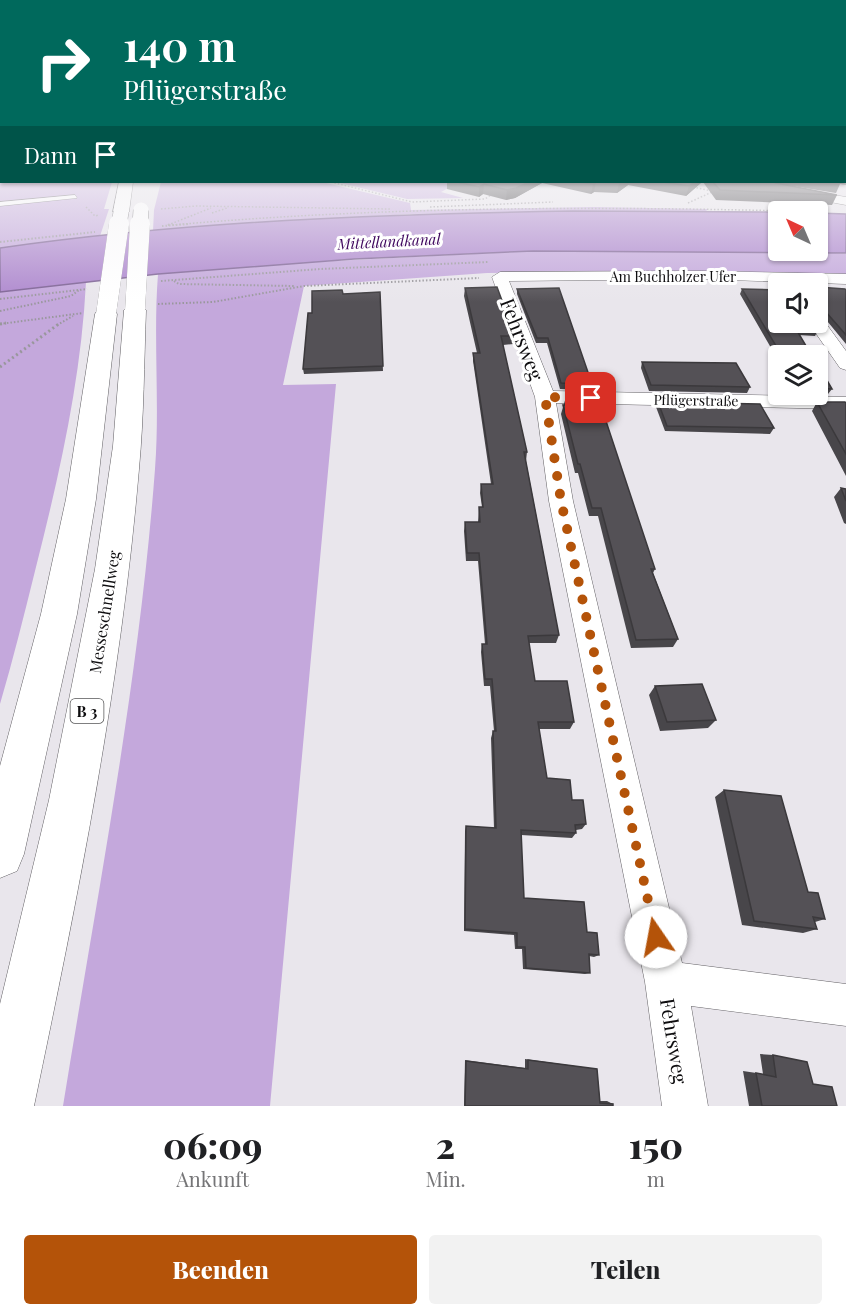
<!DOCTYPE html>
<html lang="de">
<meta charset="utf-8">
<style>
:root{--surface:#fff;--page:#f2f2f2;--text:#202124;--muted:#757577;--accent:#b45309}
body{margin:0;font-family:"Playfair Display",serif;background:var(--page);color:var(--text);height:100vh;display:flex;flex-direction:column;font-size:22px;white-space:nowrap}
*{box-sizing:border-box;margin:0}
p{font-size:20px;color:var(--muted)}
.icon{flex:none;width:33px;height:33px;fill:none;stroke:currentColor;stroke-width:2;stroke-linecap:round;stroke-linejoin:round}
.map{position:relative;height:1106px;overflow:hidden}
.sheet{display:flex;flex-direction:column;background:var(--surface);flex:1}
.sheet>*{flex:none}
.banner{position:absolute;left:0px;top:0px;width:846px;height:183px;box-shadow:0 2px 4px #0004;background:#00695c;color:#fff;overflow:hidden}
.needle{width:39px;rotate:316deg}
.fabs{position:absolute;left:768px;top:201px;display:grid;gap:12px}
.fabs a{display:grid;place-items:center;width:60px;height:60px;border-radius:6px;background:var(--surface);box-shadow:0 2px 4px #0004;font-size:30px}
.pin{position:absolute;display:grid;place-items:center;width:51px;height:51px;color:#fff;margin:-26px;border-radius:12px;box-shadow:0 3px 9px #0006}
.me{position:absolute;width:66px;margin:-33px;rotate:348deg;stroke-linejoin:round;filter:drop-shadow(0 0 4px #0008)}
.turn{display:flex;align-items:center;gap:21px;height:126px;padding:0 24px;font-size:27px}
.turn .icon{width:78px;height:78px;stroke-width:2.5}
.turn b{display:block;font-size:42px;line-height:51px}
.then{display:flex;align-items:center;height:57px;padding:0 24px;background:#0003;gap:12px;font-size:22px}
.eta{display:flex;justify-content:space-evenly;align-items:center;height:102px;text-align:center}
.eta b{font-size:36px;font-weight:800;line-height:42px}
.button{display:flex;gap:12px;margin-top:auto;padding:12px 24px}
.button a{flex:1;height:69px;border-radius:6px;background:var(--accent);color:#fff;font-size:24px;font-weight:800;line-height:69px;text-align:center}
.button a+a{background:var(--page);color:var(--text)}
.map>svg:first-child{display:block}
</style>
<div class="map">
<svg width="846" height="1106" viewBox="0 0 846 1106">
<rect width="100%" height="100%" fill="#e9e6ec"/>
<!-- green -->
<path fill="#c4a8dc" d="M0,147L2,182H112L104,209H109L100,236L0,248Z
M161,182H322L410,203L411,210L594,207L708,209L706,211L411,214L153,231L154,210Z
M336,182H445L456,184L441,192L463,198L407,199Z
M533,251L820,252L846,254V277L614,272L487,273L304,286L283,385L336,384L270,1106H63C97,895 139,683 155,469C160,404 153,339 158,274L272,264Z
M86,282C81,381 59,476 35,571C24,615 13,660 0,704V292Z"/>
<!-- water -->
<path fill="#ae88ce" stroke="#7e6395" stroke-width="1.5" d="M573,211L778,212V250H818V213L846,214V253L533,251L354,259L158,274L0,292V248C189,221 382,214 573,211Z"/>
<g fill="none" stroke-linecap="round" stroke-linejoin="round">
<defs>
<path id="service" d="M75,195L77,198L0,206V202Z"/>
<path id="minor" d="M760,182H772L779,186L846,197V205L772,191Z
M702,271L846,274V284L702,279L509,281L553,391L846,397V409L556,403L573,501L682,963L846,984V1026L691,1006L708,1106H662L645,982L549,501L535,397L492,277L500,272Z
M818,317L822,318L846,351V370L840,368L808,322H818Z"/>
<path id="trunk" d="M119,182H133L129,212L121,217L113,212Z
M135,304L142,306L146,310C144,363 144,416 139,469C121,683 78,896 34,1106H0V1004L49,800L95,569L113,446L124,310L128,306Z
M106,308L114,309L117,314L96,499L77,614L24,854L17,871L0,878V766L41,614L66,499L95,314L98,309Z"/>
</defs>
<!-- service casing -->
<use href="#service" stroke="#636165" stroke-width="1"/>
<!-- minor casing -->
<use href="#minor" stroke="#636165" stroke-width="1"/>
<!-- trunk casing -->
<use href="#trunk" stroke="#636165" stroke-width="1"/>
<!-- path-far2 -->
<path stroke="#99979c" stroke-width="1.5" stroke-dasharray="1.5 2" stroke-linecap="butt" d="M331,182L412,202L485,199L494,193
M693,187L712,191
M688,203L712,192
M86,207L95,216L99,215
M430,207L553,202
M161,209L196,206L390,209
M212,213L227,208
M168,225L211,208
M172,225C378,207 583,206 790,211"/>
<!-- path-far1 -->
<path stroke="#99979c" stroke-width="2" stroke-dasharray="1.5 2" stroke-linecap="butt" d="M168,225L171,224
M162,226L189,224
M0,242L95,232
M161,281L320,269L488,262
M174,281L179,284L294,286
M0,299L87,289
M158,304L213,302L304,286L479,278
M0,311L71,296L79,290
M0,324L83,313
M57,325L73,316"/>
<!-- path -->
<path stroke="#99979c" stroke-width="3" stroke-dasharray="2 3" stroke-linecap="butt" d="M0,324L6,323
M0,367L60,323"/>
<!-- service -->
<use href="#service" fill="#fff" fill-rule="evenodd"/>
<!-- minor -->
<use href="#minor" fill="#fff" fill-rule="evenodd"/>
<!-- trunk -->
<use href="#trunk" fill="#fff" fill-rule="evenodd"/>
<defs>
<path id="trunk-bridge-far1" d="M119,225L121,212
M140,225L141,210"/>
<path id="trunk-bridge" d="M135,310L140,224
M106,314L119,224"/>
</defs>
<!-- trunk-bridge-far1 casing -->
<use href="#trunk-bridge-far1" stroke="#636165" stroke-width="16" stroke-linecap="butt"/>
<!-- trunk-bridge casing -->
<use href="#trunk-bridge" stroke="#636165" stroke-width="20" stroke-linecap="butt"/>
<!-- trunk-bridge-far1 -->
<use href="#trunk-bridge-far1" stroke="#fff" stroke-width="15"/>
<!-- trunk-bridge -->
<use href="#trunk-bridge" stroke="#fff" stroke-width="20"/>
</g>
<!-- wall -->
<path fill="#48464a" d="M844,147H846V185L840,184L836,193L780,184L775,182H844Z
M445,182H702L686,196L628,185L617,193L594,192L591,194L542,183L515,198L506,200L483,194L479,197L447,189V182Z
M703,182H773L776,183L837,195L832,205L716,200Z
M818,287L846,290V344L823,316L818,315V317Z
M465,288L515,336L514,344L503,345L527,452L526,461L559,635L556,643H529L535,681L574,722L570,729H539L547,778L572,800L586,824L582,829L576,830V833L572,838L521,835L524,898L587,932L599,955L594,957L589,956L590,973L585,974L523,969L522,949H515L514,935L464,931L465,831L466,826L494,828L491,738L493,731H494L490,686H484L481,652L482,644H485L478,561H466L464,531L465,522H478L479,507H482L480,493L481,484H491L473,361V353H477L464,296Z
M517,289L592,384L590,390L560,389L547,343H536L517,294Z
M742,289L818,330L815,336L799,335L812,356H778V360L740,294Z
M380,292L383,371L304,374L303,369L343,294Z
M642,362L750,387L747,393L649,391L641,368Z
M818,365L832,389L828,394H818Z
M566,397L655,569L653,573L678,639L673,647L631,648L598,516H589L578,473H575L561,414Z
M658,402L774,428L770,434L665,431L656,407Z
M817,402L846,403V476L812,411Z
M841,488L846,489V524L844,523L834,497Z
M655,686L716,720L708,728L660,731L649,695Z
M724,790L808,892L825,919L815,922L817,929L803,933L742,925L715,797Z
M760,1054L773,1055L813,1084L837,1106H749L743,1071L763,1074Z
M525,1059L597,1069L600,1101H607L613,1104V1106H464L465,1060L525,1068Z"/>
<!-- shaded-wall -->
<path fill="#3b393c" d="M529,182H542V183L515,198L506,200L507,190Z
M596,182L594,192L591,194L593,184Z
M621,182H629L628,185L617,193L619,183Z
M695,182H702L686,196L689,186Z
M484,184L483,194L479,197V187Z"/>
<!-- building -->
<path fill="#545156" stroke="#3b393c" stroke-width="1.5" d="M844,147H846V174H844Z
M457,182H529L516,188L507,190L484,184L479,187Z
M579,182H621L619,183L596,182L593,184Z
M663,182H695L689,186Z
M713,182H773L776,183L837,195L720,190Z
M497,287L515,336H501L527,452H524L559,635L528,636L535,681H567L574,722H538L547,778L570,780L572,800H583L586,824L575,825L576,833L521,830L524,898L584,902L587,932L597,933L599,955L589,954L590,973L526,968L525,947H517V933L465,929L466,826L496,828L493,731H496L492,679H485L482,644H487L479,553H467L465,522H480L479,507H483L481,484H493L473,353H480L465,288Z
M818,287L845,289L846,290V335L825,311L820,310L819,314L818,315Z
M559,288L592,384L561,383L548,338H537L517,289Z
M742,289L778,290V322H813L818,330L796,329L812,356H782Z
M342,290L343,294L380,292L383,366L303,369L308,313H312V291Z
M642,362L736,363L750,387L651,385Z
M818,365L832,389L818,388Z
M566,397H598L655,569H651L678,639L636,640L601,508H592L580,464H578L563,405H569Z
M658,402L760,404L774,428L667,426Z
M817,402H845L846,403V454Z
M841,488L846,489V501Z
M702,684L716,720L667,722L655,686Z
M724,790L781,796L808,892L818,893L825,919L813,917L817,929L754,921Z
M773,1055L807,1062L813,1084L832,1087L837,1106H762L756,1073L776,1077Z
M528,1060L597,1069L600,1103L613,1104V1106H465L466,1061L528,1069Z"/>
<!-- sky -->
<linearGradient id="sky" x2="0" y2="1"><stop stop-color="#91a2de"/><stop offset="0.49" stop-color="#f5f4f6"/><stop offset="1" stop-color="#f5f4f6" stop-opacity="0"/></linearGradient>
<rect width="846" height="302" fill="url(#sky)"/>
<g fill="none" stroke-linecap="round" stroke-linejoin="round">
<!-- route -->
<path stroke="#b45309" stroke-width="10" stroke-dasharray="0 18" d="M591,398L545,397L561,501L656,937"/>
</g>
<g text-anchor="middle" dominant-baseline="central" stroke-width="6" stroke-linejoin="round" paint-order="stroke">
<!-- far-street labels -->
<g font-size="14" fill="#0e0d0f" stroke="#fff">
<text x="673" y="276">Am Buchholzer Ufer</text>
<text transform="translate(696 400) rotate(1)">Pflügerstraße</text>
</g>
<!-- far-water labels -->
<g font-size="15" font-style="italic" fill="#40085f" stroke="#fff">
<text transform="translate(389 241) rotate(-3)">Mittellandkanal</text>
</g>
<!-- shield labels -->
<rect fill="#fff" stroke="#565657" stroke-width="1.5" x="70.5" y="699" width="33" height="24" rx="4.5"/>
<g font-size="15" font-weight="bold" fill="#0e0d0f">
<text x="87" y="711">B 3</text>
</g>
<!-- street labels -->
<g font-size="16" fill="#0e0d0f" stroke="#fff">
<text transform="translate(104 612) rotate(-81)">Messeschnellweg</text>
</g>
<!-- near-street labels -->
<g font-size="20" fill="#0e0d0f" stroke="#fff">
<text transform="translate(523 339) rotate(69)">Fehrsweg</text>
<text transform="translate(675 1041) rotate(81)">Fehrsweg</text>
</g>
</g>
</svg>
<div class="fabs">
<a><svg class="needle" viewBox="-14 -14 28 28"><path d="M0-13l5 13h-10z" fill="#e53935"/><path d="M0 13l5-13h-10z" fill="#757577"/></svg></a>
<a><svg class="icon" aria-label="sound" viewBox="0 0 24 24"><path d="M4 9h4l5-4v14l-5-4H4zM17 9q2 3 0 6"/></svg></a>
<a><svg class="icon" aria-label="layers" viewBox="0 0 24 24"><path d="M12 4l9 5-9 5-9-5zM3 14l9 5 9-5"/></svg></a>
</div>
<div class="pin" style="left:591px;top:398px;background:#d93025"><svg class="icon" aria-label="arrive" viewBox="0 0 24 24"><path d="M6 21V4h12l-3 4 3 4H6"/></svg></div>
<svg class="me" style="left:656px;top:937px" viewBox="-20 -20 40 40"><circle r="19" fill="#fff"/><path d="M0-13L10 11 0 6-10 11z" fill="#b45309"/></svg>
<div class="banner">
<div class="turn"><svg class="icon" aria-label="right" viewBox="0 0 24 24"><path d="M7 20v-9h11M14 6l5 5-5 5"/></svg><div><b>140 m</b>Pflügerstraße</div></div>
<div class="then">Dann<svg class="icon" aria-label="arrive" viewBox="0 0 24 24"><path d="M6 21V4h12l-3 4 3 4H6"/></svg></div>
</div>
</div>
<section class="sheet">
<div class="eta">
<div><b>06:09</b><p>Ankunft</p></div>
<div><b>2</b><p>Min.</p></div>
<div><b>150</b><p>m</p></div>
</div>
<div class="button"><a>Beenden</a><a>Teilen</a></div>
</section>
